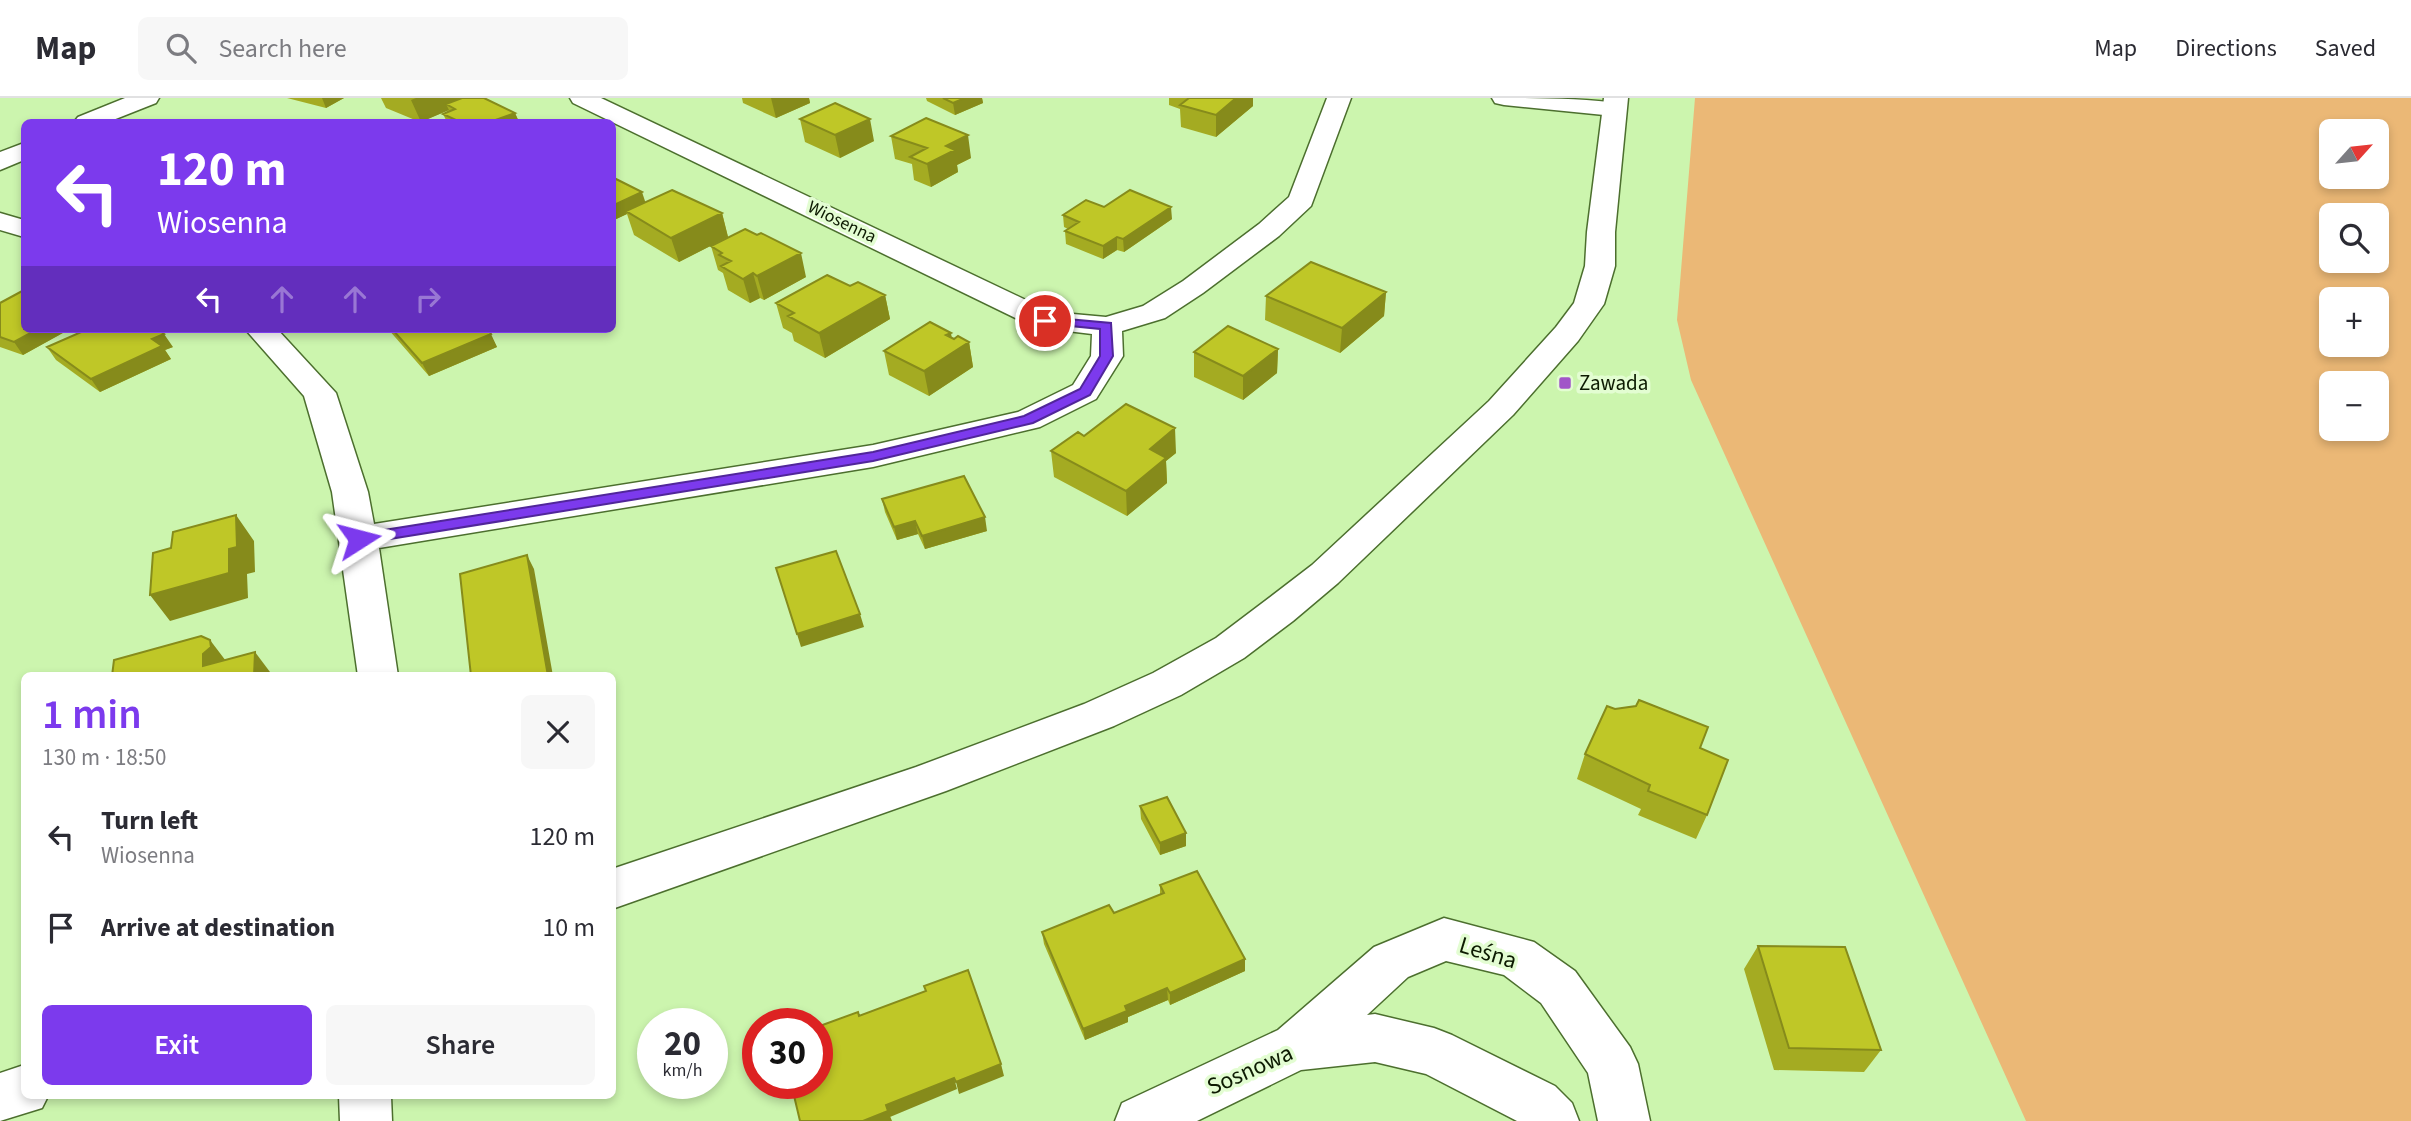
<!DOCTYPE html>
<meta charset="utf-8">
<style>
:root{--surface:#fff;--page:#f7f7f7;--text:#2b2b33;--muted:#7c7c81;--line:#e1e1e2;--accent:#7c3aed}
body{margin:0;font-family:"Source Sans 3",sans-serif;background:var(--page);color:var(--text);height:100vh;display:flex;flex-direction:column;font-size:26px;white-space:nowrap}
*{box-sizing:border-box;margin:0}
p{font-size:23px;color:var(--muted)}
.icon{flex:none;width:38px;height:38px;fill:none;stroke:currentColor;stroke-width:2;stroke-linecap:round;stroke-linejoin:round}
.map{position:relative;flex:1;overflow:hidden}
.side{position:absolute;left:21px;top:574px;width:595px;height:427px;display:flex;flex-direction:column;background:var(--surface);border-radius:10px;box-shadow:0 4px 10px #0003}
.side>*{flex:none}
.guide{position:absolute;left:21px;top:21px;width:595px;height:214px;border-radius:10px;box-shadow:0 4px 10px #0003;background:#7c3aed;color:#fff;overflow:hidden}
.needle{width:46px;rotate:63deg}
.controls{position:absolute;left:2319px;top:21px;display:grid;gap:14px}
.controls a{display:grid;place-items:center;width:70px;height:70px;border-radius:10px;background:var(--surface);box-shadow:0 4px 10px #0003;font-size:35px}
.speed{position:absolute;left:637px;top:910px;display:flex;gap:14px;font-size:35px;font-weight:700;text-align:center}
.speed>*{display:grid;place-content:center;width:91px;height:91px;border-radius:50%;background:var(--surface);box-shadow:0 4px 10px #0003;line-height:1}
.speed small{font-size:18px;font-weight:400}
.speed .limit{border:10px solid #d22;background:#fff;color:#111}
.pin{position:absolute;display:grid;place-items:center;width:60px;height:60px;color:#fff;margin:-30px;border:4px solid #fff;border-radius:50%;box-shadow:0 2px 7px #0007}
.me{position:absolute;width:77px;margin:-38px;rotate:81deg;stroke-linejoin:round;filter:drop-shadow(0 0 5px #0008)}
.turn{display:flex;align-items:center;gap:24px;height:147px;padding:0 21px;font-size:32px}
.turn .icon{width:91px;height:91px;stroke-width:2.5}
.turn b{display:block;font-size:49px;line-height:60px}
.lanes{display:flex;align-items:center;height:66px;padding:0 21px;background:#0003;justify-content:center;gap:35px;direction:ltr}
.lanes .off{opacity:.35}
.round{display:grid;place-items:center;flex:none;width:74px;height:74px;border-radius:10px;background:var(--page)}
.overview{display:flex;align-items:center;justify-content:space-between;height:119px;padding:0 21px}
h1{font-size:42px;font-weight:600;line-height:52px;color:var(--accent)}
.button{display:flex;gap:14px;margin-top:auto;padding:14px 21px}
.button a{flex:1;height:80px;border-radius:10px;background:var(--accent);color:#fff;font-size:28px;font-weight:600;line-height:80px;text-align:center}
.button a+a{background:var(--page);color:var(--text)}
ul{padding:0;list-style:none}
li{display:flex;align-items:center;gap:21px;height:91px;padding:0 21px}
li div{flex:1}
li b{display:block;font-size:26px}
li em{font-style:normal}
header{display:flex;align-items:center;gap:42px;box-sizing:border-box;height:98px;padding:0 35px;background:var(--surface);border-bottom:2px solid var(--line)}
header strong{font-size:33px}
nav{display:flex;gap:38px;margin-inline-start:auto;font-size:24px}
.search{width:490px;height:63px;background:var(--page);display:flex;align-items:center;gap:18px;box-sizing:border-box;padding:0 24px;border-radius:10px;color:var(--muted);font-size:26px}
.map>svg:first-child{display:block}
</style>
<header>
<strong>Map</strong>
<div class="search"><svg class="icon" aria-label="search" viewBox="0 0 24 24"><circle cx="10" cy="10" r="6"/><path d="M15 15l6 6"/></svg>Search here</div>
<nav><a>Map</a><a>Directions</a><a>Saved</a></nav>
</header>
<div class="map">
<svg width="2411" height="1023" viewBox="0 0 2411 1023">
<rect width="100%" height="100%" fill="#ccf5ae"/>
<!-- green -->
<path fill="#ebb876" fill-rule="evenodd" d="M1695,0H2411V1023H2026L1691,282L1677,222ZM2331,33H2376V79H2331ZM2331,117H2376V163H2331ZM2331,201H2376V247H2331ZM2331,285H2376V331H2331Z"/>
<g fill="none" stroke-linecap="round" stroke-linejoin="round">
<defs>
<path id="minor" d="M125,0H159L156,5L108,24H74L78,19Z
M570,0H601L1051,214L1106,219L1143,208L1183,183L1259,126L1289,99L1327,0H1351L1311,108L1279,138L1203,195L1165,220L1122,233L1123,258L1096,301L1040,329L873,369L379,450L398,578H358L332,394L304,298L245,231H277L336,295L368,394L374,426L873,347L1018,314L1073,287L1091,258L1092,236L1034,229L573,5Z
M1492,0C1535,0 1581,0 1623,6L1626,11L1623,16L1614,18L1504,7L1495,5Z
M24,45V62L0,72V54Z
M0,115L24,122V139L0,132Z
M1444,820L1534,844L1575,873L1630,949L1638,966L1650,1023H1598L1588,975L1541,905L1504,877L1446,863L1408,879L1367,917L1375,916L1434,930L1452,937L1555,988L1572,1005L1579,1023H1517L1426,976L1375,964L1301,972L1197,1023H1115L1122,1005L1278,932L1374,849Z
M339,998H391L392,1023H340Z"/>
<path id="tertiary" d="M1604,0H1628L1615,134V168L1604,206L1578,243L1513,317L1338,485L1293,523L1244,560L1181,597L1114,628L946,693L612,811V771L916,669L1084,606L1153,575L1216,540L1265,503L1312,467L1489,303L1556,229L1574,205L1585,168L1587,134Z
M24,967V998H48L42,1010L0,1023V975Z"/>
</defs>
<!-- minor casing -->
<use href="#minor" stroke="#4c6f2e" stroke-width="3"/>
<!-- tertiary casing -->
<use href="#tertiary" stroke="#4c6f2e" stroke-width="3"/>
<!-- minor -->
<use href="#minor" fill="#fff" fill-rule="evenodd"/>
<!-- tertiary -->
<use href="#tertiary" fill="#fff" fill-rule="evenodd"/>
</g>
<!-- wall -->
<path fill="#a4ab22" d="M287,0H344L326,10Z
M381,0H484L515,15L519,24H447L443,16L449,12L420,24L386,10Z
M742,0H809L810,5L776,20L743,5Z
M926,0H982L983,5L955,17L927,3Z
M1169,0H1253V8L1216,39L1181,29L1180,11L1169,7Z
M800,21L874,43L840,60L805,44Z
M891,38L971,60L957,67L958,74L931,89L914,82L912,66L895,61Z
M612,79L645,105L722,115L728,139L679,164L634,137L627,116L612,123Z
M1104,109L1172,121L1124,154L1117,152L1103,161L1066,146L1065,133L1068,131L1064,129L1063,117Z
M711,148L806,179L764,202L760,200L750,205L728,192L723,175L718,172Z
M850,188L885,197L890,221L825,260L794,243L792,235L783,230L776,205Z
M1386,194L1384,218L1340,255L1265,222L1266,198Z
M0,205L24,231H70L23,257L0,249Z
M388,231H487L497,249L429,278Z
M951,240L969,244L973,269L929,298L889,277L884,253Z
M47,249H173L165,252L171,261L100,294L56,262Z
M1278,251L1277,275L1243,302L1194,279V254Z
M1084,338L1176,355L1166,363L1167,385L1127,418L1054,379L1051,353Z
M882,401L987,433L925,451L918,436L897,442L885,414Z
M1700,650L1707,717L1696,741L1638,717L1641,711L1577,681L1585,656Z
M1140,708L1186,735V748L1160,757L1141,721Z
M1160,787L1245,861V873L1170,907L1168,902L1128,919V924L1085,942L1044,846L1042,834L1114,815L1160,797Z
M1758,848L1881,952L1864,974L1774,972L1744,871Z"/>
<!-- shaded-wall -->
<path fill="#868b1b" d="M322,0H344L326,10Z
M416,0H463L446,6L449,12L421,24L411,2Z
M771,0H809L810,5L776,20Z
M965,0H982L983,5L955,17L953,5Z
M1236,0H1253V8L1216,39V17Z
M515,15L519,24H490Z
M870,21L874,43L840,60L835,37Z
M968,37L971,60L957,67L958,74L931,89L927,66L946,48Z
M642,94L646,106L626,113L627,116L612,123V108Z
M1171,109L1172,121L1124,154L1123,141Z
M722,115L728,139L679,164L671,140Z
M1117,139V152L1103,161V148Z
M801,155L806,179L764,202L757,178Z
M753,175L760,200L750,205L743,181Z
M1386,194L1384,218L1340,255L1342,230Z
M885,197L890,221L825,260L819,235Z
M38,231H70L23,257L14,244Z
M951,235L954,254L969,244L973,269L929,298L924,273L946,237Z
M164,236L173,249L165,252L171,261L100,294L91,281L152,241Z
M491,236L497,249L429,278L422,265Z
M1278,251L1277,275L1243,302V278Z
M1175,330L1176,355L1166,363L1167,385L1127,418L1126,393L1150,351Z
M236,417L254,443L255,474L247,476L248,500L170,523L150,497L229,451Z
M985,419L987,433L925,451L922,438Z
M915,423L918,436L897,442L894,429Z
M527,457L534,471L553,578H548Z
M860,516L864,529L801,549L797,536Z
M210,542L229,567L203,568V556Z
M255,554L273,578H254Z
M1186,735V748L1160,757V745Z
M1245,861V873L1170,907V895Z
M1167,890L1168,902L1128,919V924L1085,942L1083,931L1125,908Z
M1001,966L1004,978L959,996L956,984Z
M954,980L957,991L890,1019L886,1007Z
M888,1013L892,1023H863Z"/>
<!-- building -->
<path fill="#bfc727" stroke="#868b1b" stroke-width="2" d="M462,0H484L515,15L490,24H460L443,16L455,11L446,6Z
M943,0H965L953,5Z
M1189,0H1236L1216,17L1180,7Z
M835,5L870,21L835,37L800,21Z
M926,20L968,37L946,48L955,52L927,66L910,59L927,50L891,38Z
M612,79L642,94L612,108Z
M672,92L722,115L671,140L626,113Z
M1130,92L1171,109L1123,141L1117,139L1103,148L1065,133L1079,124L1063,117L1086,102L1104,109Z
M745,131L757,137L761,135L801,155L757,178L753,175L743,181L721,168L731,163L719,157L722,155L711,148Z
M1311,164L1386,194L1342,230L1266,198Z
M827,177L850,188L858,184L885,197L819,235L788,218L794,215L776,205Z
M24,192V231H38L14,244L0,239V205Z
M930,224L951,235L946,237L954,241L958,238L969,244L924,273L884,253Z
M1228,228L1278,251L1243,278L1194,254Z
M88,231H157L164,236L152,241L162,248L91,281L47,249Z
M392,231H487L491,236L422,265Z
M1126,306L1175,330L1150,351L1166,360L1126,393L1051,353L1078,334L1084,338Z
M964,378L985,419L922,438L915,423L894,429L882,401Z
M236,417L237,449L229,451V475L150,497L153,455L171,450L173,434Z
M836,453L860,516L797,536L776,470Z
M527,457L548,578H471L460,476Z
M201,538L210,542L211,549L203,556V568L255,554L254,578H112L114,562Z
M1639,602L1708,629L1700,650L1728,662L1707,717L1648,693L1650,687L1585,656L1607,608L1615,611L1636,608Z
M1167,699L1186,735L1160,745L1140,708Z
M1197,773L1245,861L1170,895L1167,890L1125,908L1127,913L1083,931L1042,834L1109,807L1114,815L1164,795L1160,787Z
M1758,848L1845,849L1881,952L1789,950Z
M968,872L1001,966L956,984L954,980L886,1007L888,1013L863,1023H800L791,985H817V929L858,914L859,918L926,893L924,888Z"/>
<!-- route -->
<path fill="#7c3aed" stroke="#51269a" stroke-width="2" d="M1045,219L1111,225L1113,258L1090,297L1033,325L873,363L359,446L352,441L359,436L873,354L1024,318L1080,291L1100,258V231L1041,225V220Z"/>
<!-- markers -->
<rect fill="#a155c8" stroke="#e3fdd2" stroke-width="2.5" x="1558" y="278" width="14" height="14" rx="3.5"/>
<g text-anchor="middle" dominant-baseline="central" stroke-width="7" stroke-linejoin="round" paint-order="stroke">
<!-- far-street labels -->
<g font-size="18" fill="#0d1b02" stroke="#e3fdd2">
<text transform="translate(842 124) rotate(26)">Wiosenna</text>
</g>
<!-- poi labels -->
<g font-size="21" fill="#0d1b02" stroke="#e3fdd2" text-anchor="start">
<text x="1579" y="285">Zawada</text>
</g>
<!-- near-street labels -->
<g font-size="24" fill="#0d1b02" stroke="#e3fdd2">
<text transform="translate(1488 855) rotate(17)">Leśna</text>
<text transform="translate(1250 972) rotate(-24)">Sosnowa</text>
</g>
</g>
</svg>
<div class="controls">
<a><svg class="needle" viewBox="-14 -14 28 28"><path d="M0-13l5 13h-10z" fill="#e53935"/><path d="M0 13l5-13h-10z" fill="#7c7c81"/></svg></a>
<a><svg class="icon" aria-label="search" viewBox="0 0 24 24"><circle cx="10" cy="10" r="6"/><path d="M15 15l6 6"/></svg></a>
<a>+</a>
<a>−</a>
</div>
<div class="speed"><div>20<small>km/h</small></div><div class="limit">30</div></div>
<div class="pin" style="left:1045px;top:223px;background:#d93025"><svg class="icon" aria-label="arrive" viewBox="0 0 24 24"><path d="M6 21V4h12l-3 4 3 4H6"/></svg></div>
<svg class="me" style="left:359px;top:441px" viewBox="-20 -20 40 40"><path d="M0-17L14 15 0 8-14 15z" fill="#7c3aed" stroke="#fff" stroke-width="4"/></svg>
<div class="guide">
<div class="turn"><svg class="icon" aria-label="left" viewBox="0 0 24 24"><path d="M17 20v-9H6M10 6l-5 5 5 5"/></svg><div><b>120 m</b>Wiosenna</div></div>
<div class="lanes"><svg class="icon" aria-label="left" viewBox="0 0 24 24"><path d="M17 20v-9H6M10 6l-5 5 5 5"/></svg><svg class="icon off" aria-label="ahead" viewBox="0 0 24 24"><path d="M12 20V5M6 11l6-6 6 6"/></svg><svg class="icon off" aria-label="ahead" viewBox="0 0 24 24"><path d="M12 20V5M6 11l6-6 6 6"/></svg><svg class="icon off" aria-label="right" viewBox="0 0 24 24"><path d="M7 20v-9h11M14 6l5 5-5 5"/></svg></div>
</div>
<section class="side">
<div class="overview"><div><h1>1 min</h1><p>130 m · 18:50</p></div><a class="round"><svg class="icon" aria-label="close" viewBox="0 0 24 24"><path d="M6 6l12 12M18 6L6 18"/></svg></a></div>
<ul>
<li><svg class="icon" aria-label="left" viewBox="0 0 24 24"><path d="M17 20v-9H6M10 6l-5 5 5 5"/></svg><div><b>Turn left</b><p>Wiosenna</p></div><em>120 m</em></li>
<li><svg class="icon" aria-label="arrive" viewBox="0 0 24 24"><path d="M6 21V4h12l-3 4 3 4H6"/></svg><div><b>Arrive at destination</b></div><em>10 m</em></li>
</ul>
<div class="button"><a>Exit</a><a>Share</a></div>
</section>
</div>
